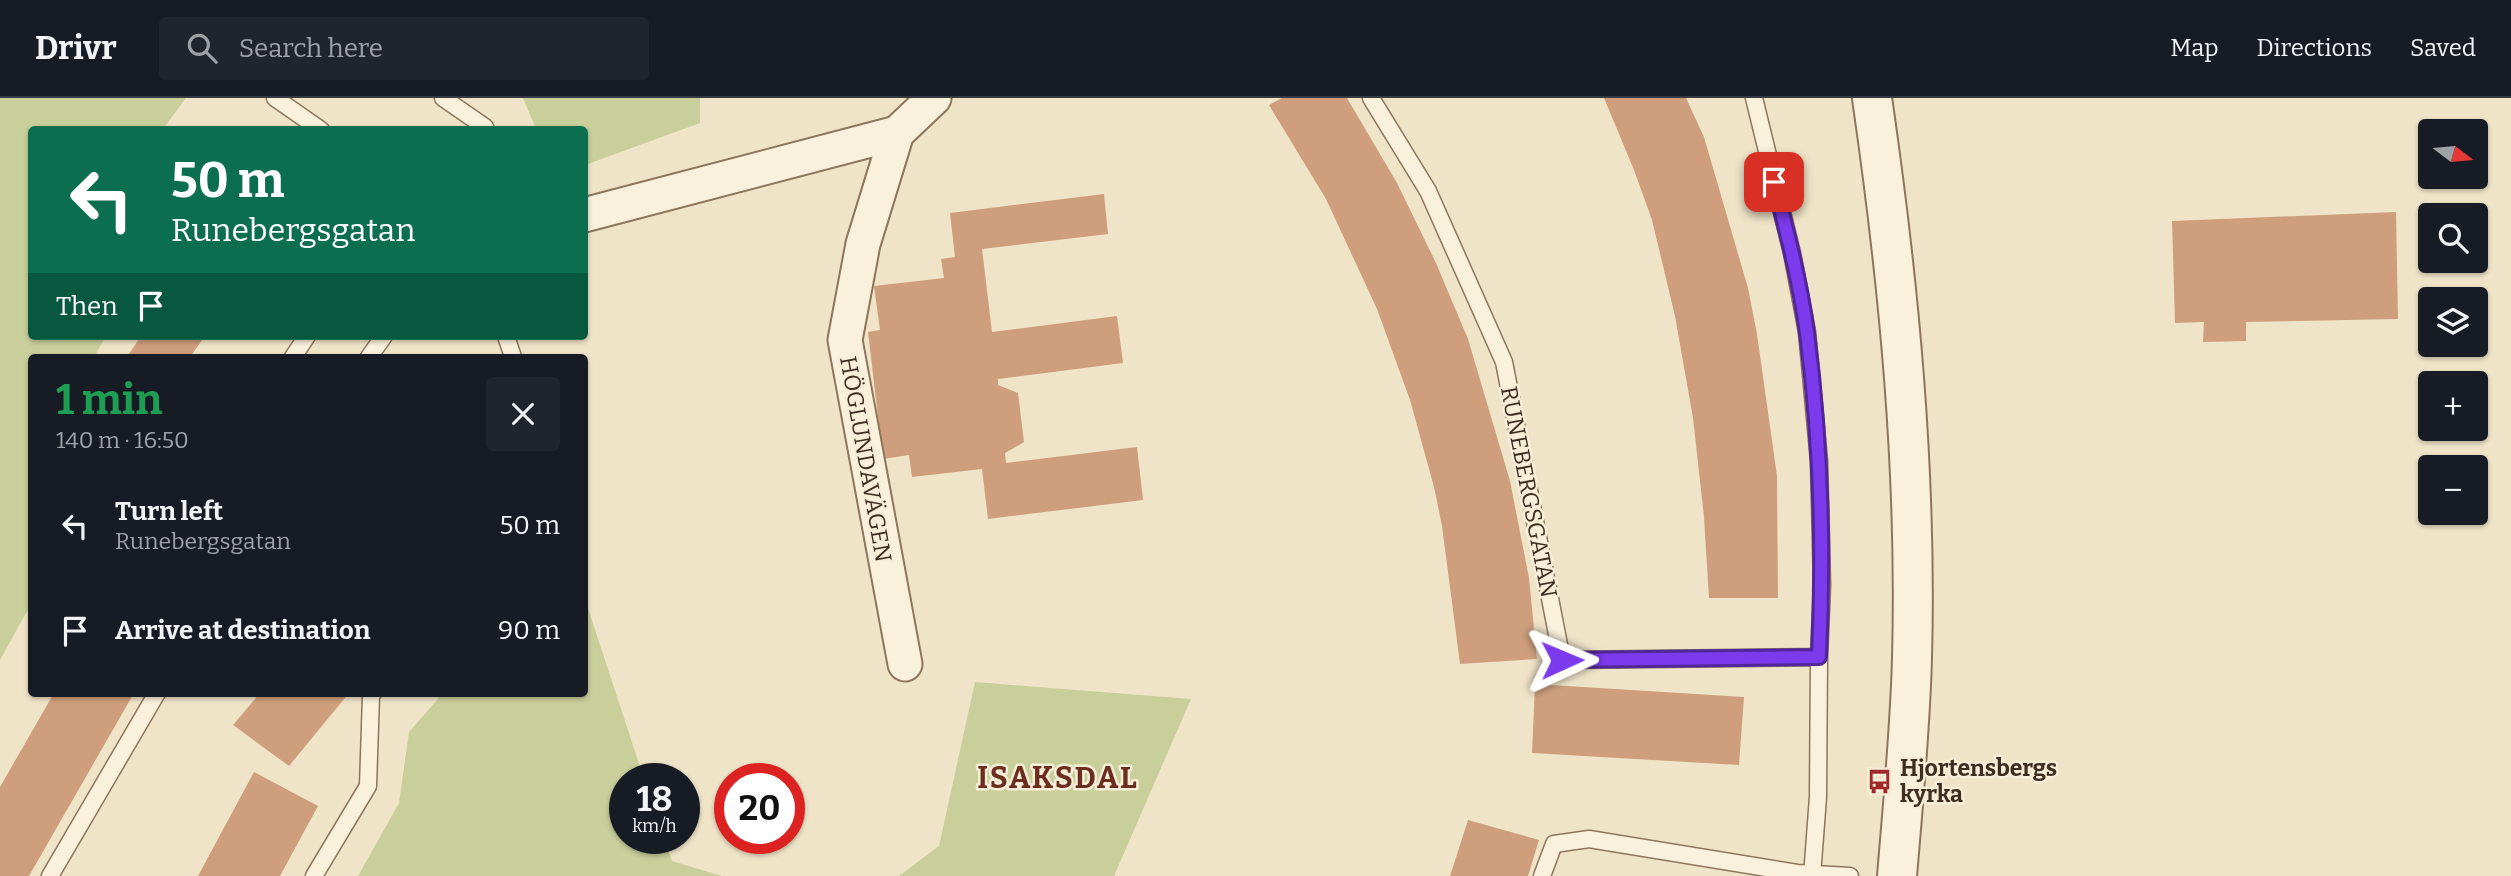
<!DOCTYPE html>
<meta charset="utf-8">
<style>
:root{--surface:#171b24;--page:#20242c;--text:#f1f3f6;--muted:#9ea1a6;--line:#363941}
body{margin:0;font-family:Bitter,serif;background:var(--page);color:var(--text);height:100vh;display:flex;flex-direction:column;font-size:26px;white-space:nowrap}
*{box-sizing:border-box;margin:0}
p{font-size:23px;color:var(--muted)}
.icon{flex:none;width:38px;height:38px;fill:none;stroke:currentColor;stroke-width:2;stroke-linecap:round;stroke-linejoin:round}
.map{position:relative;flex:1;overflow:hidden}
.details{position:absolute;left:28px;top:256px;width:560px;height:343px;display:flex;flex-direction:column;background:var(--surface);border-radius:7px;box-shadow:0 2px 5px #0004}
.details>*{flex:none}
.hud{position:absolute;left:28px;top:28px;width:560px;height:214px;border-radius:7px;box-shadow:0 2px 5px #0004;background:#0b6e4f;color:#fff;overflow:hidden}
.needle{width:46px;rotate:106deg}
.controls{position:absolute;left:2418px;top:21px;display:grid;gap:14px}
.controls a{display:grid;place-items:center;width:70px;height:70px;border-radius:7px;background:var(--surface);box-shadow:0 2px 5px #0004;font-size:35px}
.speed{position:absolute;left:609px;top:665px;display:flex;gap:14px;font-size:35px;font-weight:700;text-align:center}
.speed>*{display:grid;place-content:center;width:91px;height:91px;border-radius:50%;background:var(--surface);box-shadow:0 2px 5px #0004;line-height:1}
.speed small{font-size:18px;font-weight:400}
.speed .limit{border:10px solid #d22;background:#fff;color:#111}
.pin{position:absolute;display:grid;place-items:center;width:60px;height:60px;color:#fff;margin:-30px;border-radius:14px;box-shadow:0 4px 10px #0006}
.me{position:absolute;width:77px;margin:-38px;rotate:89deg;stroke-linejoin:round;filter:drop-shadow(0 0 5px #0008)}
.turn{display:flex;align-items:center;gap:24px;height:147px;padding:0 28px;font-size:32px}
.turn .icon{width:91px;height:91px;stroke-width:2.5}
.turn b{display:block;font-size:49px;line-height:60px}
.then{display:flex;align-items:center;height:66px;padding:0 28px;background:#0003;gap:14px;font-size:26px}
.round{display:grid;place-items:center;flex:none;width:74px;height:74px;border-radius:7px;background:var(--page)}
.headline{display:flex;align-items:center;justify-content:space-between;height:119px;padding:0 28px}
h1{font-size:42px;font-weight:700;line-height:52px;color:#1e9e55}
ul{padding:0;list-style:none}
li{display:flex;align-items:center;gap:21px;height:105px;padding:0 28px}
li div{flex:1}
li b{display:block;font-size:26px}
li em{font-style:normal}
header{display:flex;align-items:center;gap:42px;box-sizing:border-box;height:98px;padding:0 35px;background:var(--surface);border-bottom:2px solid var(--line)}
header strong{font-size:33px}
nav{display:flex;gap:38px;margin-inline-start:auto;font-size:24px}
.search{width:490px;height:63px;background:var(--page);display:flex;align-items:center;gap:18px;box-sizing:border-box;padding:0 24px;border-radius:7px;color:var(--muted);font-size:26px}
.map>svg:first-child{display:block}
</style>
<header>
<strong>Drivr</strong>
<div class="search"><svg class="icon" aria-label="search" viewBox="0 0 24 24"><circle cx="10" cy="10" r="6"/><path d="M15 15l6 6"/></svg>Search here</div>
<nav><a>Map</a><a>Directions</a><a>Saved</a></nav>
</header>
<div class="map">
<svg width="2511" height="778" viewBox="0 0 2511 778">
<rect width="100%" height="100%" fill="#f0e4c8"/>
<!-- green -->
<path fill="#c9cf9b" d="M0,0H186L163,31L32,32V238H106L94,259H32L31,506L0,562Z
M523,0H700V25L585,67L584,32L536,31Z
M585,501L644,681H625V740H664L672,763L722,778H358L399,705L409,634L443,595H584Z
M975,584L1191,601L1114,778H899L939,748Z"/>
<!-- building -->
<path fill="#cf9f7d" d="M1282,0H1347L1397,85L1436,165L1468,241L1510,383L1529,480L1537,561L1460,566L1442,428L1434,389L1410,302L1377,211L1326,101L1269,7Z
M1604,0H1686L1704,39L1748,190L1757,236L1777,378L1778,500H1709L1704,419L1693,320L1675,218L1652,122L1634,72Z
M1104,96L1108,136L982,151L992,234L1117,218L1123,265L998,281V287L1018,295L1024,344L1005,355L1006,365L1137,349L1143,402L988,421L982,371L912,379L909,357L883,361L868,234L880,232L874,188L944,180L941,161L955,159L950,115Z
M2396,114L2398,221L2246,224V243L2203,244L2204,224L2175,225L2172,123Z
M141,238H205L190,259H127Z
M1535,586L1744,599L1739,667L1532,655Z
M54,595H134L29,778H0V689Z
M260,595H349L289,668L233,627Z
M254,674L318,708L280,778H198Z
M1468,722L1539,742L1528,778H1450Z"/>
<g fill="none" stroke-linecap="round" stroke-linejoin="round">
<defs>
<path id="service" d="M275,0L321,32
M443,0L485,29L483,32
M1371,0L1428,93L1504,264L1562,562L1819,559
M1754,0L1792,155L1807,234L1819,363L1822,487L1819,559L1818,699L1812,778
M506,238L513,259
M293,259L307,238
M369,259L384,238
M50,778L157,595
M314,778L368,688L371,598L373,595
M1542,778L1554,746L1589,741L1797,775L1850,778"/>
<path id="minor" d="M584,117L897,35
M905,566L845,242L863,146L897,35L934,0"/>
<path id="tertiary" d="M1872,0C1899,186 1917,373 1912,561C1910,633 1903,706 1897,778"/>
</defs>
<!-- service casing -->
<use href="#service" stroke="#8d765c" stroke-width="19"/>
<!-- minor casing -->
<use href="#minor" stroke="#8d765c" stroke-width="37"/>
<!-- tertiary casing -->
<use href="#tertiary" stroke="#8d765c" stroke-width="42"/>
<!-- service -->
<use href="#service" stroke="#faf1dc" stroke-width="16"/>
<!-- minor -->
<use href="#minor" stroke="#faf1dc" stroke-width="33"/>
<!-- tertiary -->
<use href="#tertiary" stroke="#faf1dc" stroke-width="38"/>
</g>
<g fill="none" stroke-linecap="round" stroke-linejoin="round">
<defs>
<path id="route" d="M1562,562L1819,559C1824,451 1821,343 1807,235C1800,184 1787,134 1774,84"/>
</defs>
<!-- route casing -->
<use href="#route" stroke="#51269a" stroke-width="18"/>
<!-- route -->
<use href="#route" stroke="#7c3aed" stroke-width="12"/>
</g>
<!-- icons -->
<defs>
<symbol id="bus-bare" viewBox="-9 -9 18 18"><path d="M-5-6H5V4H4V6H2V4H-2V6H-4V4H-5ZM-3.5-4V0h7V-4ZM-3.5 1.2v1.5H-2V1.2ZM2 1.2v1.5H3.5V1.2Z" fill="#9e2a2b" stroke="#f7eed8" stroke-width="2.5" paint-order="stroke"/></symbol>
</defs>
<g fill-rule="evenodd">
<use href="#bus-bare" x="1862" y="666" width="35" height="35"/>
</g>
<g text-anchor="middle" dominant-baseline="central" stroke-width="5" stroke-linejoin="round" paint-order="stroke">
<!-- street labels -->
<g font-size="23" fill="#3d2e20" stroke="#f7eed8">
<text transform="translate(866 361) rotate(80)">HÖGLUNDAVÄGEN</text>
<text transform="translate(1529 394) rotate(79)">RUNEBERGSGATAN</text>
</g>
<!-- poi labels -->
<g font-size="23" font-weight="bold" fill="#3d2e20" stroke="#f7eed8" text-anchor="start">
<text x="1900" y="670">Hjortensbergs<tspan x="1900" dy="26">kyrka</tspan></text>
</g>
<!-- district labels -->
<g font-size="30" font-weight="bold" letter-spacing="2" fill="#6b2e1e" stroke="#f7eed8">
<text x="1058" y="680">ISAKSDAL</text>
</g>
</g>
</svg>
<div class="controls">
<a><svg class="needle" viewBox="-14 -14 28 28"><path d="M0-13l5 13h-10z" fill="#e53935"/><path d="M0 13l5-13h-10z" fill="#9ea1a6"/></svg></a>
<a><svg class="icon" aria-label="search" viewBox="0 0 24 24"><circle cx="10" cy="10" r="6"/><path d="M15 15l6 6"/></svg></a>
<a><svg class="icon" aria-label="layers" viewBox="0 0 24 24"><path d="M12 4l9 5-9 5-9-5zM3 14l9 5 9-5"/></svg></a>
<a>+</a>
<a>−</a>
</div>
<div class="speed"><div>18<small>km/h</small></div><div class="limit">20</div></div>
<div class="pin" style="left:1774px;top:84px;background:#d93025"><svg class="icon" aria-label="arrive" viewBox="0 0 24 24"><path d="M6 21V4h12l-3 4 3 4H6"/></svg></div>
<svg class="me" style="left:1562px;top:562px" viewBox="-20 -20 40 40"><path d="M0-17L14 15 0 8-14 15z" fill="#7c3aed" stroke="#fff" stroke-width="4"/></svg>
<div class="hud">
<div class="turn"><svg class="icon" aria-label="left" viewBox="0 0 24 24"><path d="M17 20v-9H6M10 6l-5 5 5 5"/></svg><div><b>50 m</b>Runebergsgatan</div></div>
<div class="then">Then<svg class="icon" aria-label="arrive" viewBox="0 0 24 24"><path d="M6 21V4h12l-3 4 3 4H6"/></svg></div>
</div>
<section class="details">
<div class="headline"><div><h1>1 min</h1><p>140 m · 16:50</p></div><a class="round"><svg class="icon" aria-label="close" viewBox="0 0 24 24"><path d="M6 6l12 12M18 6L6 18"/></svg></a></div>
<ul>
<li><svg class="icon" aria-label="left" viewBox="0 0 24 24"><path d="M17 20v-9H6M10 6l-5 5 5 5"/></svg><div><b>Turn left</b><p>Runebergsgatan</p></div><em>50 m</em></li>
<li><svg class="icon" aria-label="arrive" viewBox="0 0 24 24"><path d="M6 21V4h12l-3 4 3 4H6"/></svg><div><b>Arrive at destination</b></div><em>90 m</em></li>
</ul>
</section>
</div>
